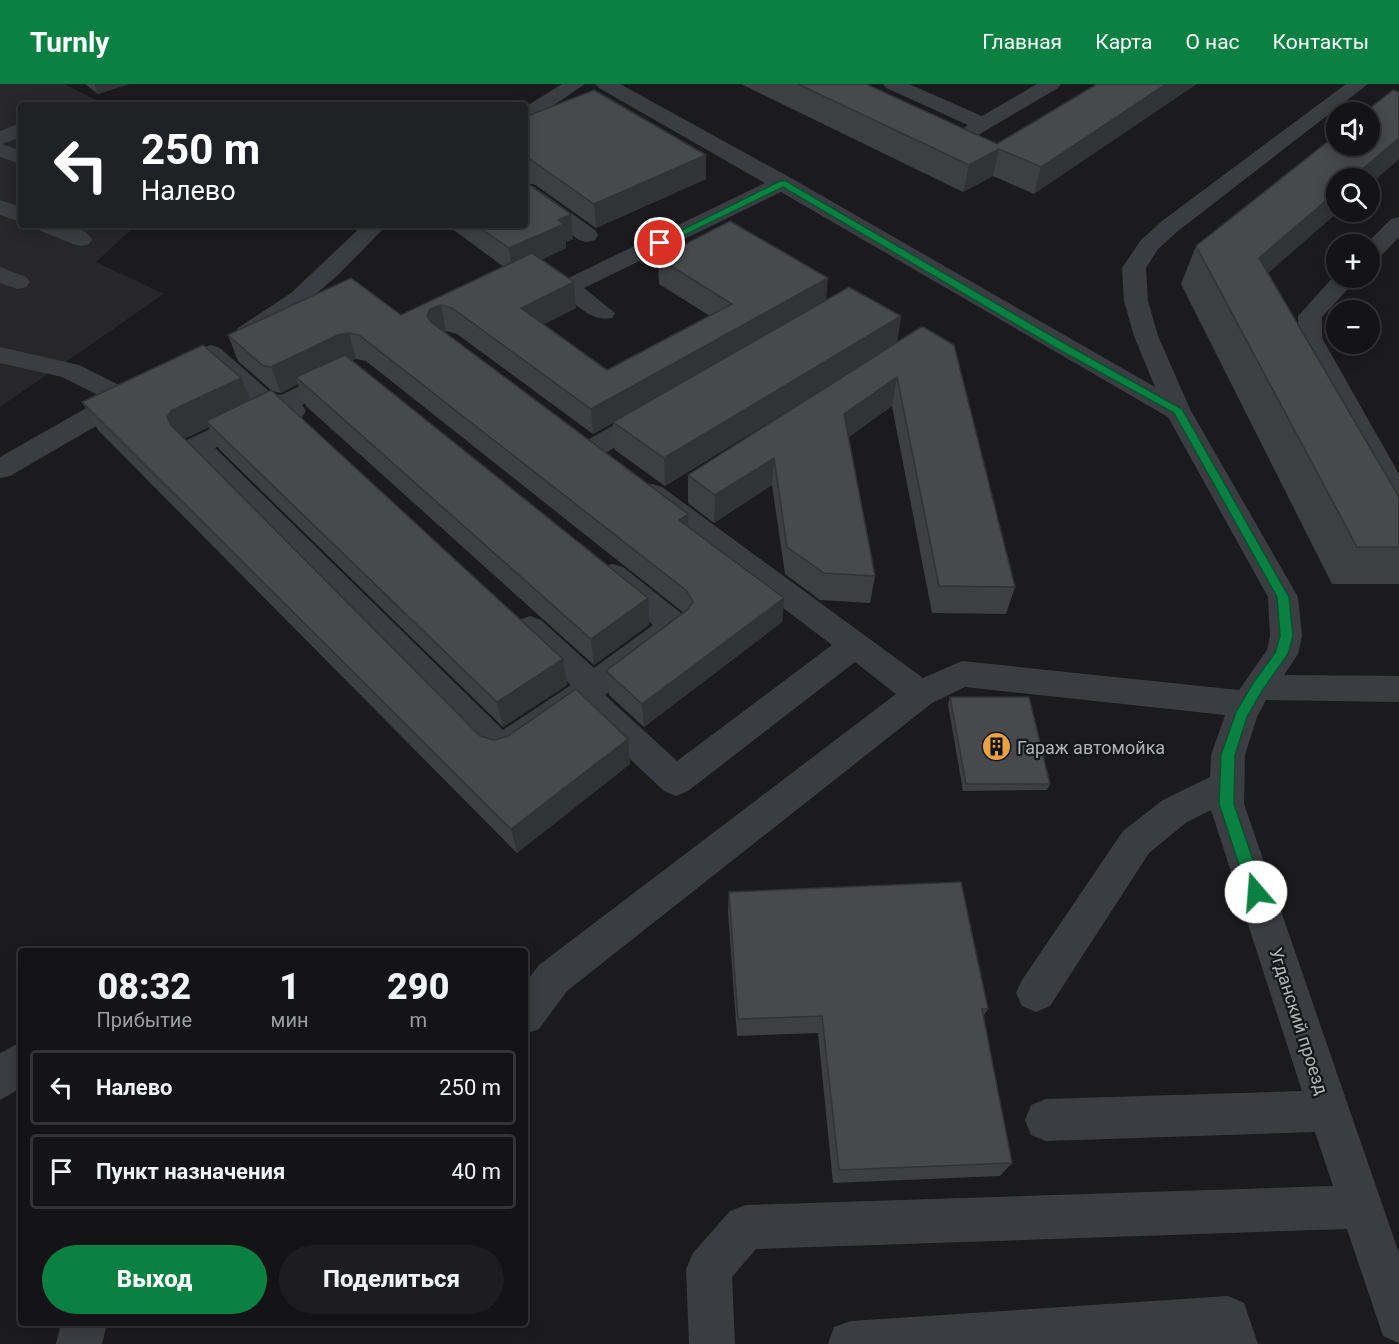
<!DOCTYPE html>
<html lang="ru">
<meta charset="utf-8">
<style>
:root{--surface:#141416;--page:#1d1d1f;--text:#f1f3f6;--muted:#9d9ea1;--line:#333335;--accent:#0b8043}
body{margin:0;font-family:Roboto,sans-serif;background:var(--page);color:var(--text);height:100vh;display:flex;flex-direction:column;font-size:22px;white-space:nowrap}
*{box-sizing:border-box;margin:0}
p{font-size:20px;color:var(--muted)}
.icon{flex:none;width:33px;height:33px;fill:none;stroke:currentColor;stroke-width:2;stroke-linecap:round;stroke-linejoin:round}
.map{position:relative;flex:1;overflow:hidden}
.details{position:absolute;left:18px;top:864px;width:510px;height:378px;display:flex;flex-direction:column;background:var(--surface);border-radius:6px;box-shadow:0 3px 15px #0003,0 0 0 2px var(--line)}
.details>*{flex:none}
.banner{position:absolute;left:18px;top:18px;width:510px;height:126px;border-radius:6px;box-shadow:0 3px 15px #0003,0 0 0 2px var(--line);background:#202124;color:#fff;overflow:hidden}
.buttons{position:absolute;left:1326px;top:18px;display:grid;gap:12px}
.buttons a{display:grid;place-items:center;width:54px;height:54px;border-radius:50%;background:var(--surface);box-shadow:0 3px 15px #0003,0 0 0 2px var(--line);font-size:30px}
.pin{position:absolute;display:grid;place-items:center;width:51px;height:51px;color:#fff;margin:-26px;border:3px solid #fff;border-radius:50%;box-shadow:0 2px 6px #0007}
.me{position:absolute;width:66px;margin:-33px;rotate:342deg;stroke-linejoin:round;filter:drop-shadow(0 0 4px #0008)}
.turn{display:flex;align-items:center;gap:21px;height:126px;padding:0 24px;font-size:27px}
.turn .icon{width:78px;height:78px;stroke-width:2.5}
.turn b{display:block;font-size:42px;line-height:51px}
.eta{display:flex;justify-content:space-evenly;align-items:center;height:102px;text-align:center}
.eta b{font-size:36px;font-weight:800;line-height:42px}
.button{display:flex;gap:12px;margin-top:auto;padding:12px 24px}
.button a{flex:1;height:69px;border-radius:36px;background:var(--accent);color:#fff;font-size:24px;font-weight:800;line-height:69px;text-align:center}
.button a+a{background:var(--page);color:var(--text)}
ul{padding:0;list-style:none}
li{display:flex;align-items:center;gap:18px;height:75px;margin:0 12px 9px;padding:0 12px;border:3px solid var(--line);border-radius:6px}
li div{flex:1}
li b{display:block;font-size:22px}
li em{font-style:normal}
header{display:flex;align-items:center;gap:36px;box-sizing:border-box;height:84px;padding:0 30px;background:var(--accent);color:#fff}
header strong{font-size:28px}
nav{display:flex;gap:33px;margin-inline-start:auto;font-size:21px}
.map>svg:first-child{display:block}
</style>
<header>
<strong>Turnly</strong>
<nav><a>Главная</a><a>Карта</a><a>О нас</a><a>Контакты</a></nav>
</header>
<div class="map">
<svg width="1399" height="1260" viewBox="0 0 1399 1260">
<rect width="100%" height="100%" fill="#1b1b1d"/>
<!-- built -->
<path fill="#27272a" d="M0,0H64L106,21H21V141H136L96,178L164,210L0,323Z"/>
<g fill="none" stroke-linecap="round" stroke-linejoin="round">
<!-- minor -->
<path fill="#3c3d42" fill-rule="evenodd" d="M562,0H585L532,36L525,38V23Z
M596,0H620L791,94L1155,303L1134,252L1124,217L1122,184L1141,156L1162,137L1346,0H1368L1178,147L1158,165L1146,184L1148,217L1158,252L1191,327L1298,513L1302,552L1298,570L1284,591L1399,592V618L1266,616L1257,633L1245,671L1244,720L1399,1169V1259L1383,1252L1347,1145L756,1165L732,1193L735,1260H689L686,1185L693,1169L730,1127L746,1121L1333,1102L1315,1048L1046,1057L1031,1051L1025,1036L1031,1021L1046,1015L1302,1007L1211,726L1187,738L1149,769L1050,922L1036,928L1022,922L1016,909L1022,896L1123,747L1163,716L1210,693L1211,671L1225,631L965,603L932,619L567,907L539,945L525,950V899L539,881L896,610L855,578L688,707L676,712L664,707L580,628L513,675L501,679L489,675L187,368L183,362L187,356L256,323L202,274L198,269L202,264L211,261L220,264L271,309L281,311L334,285L343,283L352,285L356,291L352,297L302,321L306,327L302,333L293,335L282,331L215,364L503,646L571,601L519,552L514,544L519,536L530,532L541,536L594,584L653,541L601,499L597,491L601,483L612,480L623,483L686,533L691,541L686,549L605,611L677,677L832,561L642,417L638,410L642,403L652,400L662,403L923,594L962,577L1239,606L1267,566L1270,552L1268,513L1168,333L781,108L584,204L615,229L612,234C592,239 575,219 560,208L556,203L560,198L765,99L599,4Z
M883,0H909L982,32L1037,0H1061L1058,4L968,57H954L951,53L968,41L886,4Z
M21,39V53L2,60L21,67V80L0,73V47Z
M525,101L533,102L595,146L598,151L595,156L587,158L579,156L525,117Z
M0,116L21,123V138L0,131Z
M1399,133V153L1378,175L1370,177V160H1366L1391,135Z
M35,141C53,141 81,138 92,155L89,160L81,162L73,160L38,146Z
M363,141H387L339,190L291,232L256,254L247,256L238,254L235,249L238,244L291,209Z
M0,183L26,193L30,198L26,203L18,205L0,199Z
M1336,190V194H1358L1322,233V254L1399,390V425L1389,422L1385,415L1298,254V232Z
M0,263L79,281L125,304L139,305L143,311L139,317L10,392L0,394V373L104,314L62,293L0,279Z
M653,321L662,324L666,330L662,336L602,371L592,374L582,371L578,365L582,359L644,324Z
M21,958V1004L0,1016V969Z
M1228,1212L1244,1219L1258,1260H828L834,1243L851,1237Z
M61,1239H107L102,1260H56Z"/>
</g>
<!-- wall -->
<path fill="#3e3f42" d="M85,0H129L98,10Z
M741,0H866L997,60L1097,0L1034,110L993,92L963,108Z
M1399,8V75L1370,100V94L1268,189L1399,413V500H1332L1181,200L1196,162Z
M525,33L706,95L596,144L534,100H528L573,155L566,158V164L541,176L576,224L544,240L607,286L710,232L659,200L658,174L826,216L901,232L897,259L1015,503L1006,530L932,529L892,322L849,353L875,492L870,519L820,516L785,490L772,401L714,439L688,419V391L841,294L665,402L615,366L613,339L593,350L457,250L446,247L444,248L688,430L689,443L784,514L782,538L644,643L609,611L606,587L684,529L366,277L356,275L352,276L648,514L649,541L594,581L306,322L298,300L281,309L272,307L563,575L567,601L503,643L219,365L209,343L186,354L185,355L480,652L494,656L628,655L630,680L517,769L98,346L82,318L241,294L250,315L271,306L238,277L228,251L401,231L504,183L447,141H525Z
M950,613L1050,700L1047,706L963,707L948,620Z
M729,808L988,925L983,932L1012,1079L1000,1092L833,1099L818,949L737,952L728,828Z"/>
<!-- shaded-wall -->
<path fill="#323336" d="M94,0H129L98,10Z
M1166,0H1197L1034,110L1041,83Z
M1399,54V75L1370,100V94H1352Z
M999,65L993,92L963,108L969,81Z
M706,71V95L596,144L594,120Z
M1336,108V128H1338L1242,212L1259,174Z
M571,130L573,155L566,158V164L512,189L509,164L558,136Z
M828,194L826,219L593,350L591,325Z
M574,198L576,224L525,249L521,224Z
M441,221L446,247L436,251L427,232L430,225Z
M901,232L896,260L665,402L664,374Z
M349,249L356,275L346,277L296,293L298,300L281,309L271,283L338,251Z
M897,293L892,322L841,358L844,330Z
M241,294L253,322L206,337L209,343L186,354L181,361L167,333L172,326Z
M774,374L772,401L714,439L715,411Z
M688,430L689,455L679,436Z
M648,514L649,541L594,581L591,555Z
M784,514L782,538L644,643L642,620Z
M563,575L567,601L503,643L497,618Z
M628,655L630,680L517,769L511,745Z"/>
<!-- building -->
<path fill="#48494d" stroke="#323336" stroke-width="1.5" d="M798,0H866L997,60L1097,0H1166L1041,83L999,65L969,81Z
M594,6L706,71L594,120L531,76L525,75V33Z
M1393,6L1399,8V54L1352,94H1336V108L1259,174L1399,413V463H1357L1196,162L1336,51V62H1370V28H1365Z
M525,98L571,130L558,136L564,140L509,164L476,141H525Z
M730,137L828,194L591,325L452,224L441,221L430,225L427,232L431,238L688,430L679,436L784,514L642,620L606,587L687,526L693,518L687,507L359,251L349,249L338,251L271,283L262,281L228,251L351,194L401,231L532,169L574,198L521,224L607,286L732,220L658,174Z
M849,203L901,232L664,374L613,338Z
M921,243L925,244L954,261L1015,503L939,502L897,293L844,330L875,492L824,489L787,463L774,374L715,411L688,391Z
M203,261L241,294L172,326L167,333L171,341L480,652L494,656L508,652L576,605L628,655L511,745L82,318Z
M345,271L648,514L591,555L296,293Z
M271,306L563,575L497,618L206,337Z
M950,613H1029L1050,700H966Z
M961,798L988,925H982L1012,1079L839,1086L822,932L738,935L729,808Z"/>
<!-- route -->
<path fill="#0b8043" stroke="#07532c" stroke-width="1.5" d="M780,97H786L1064,259L1182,325L1289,513L1293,552L1288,570L1262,607L1247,633L1235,671L1234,720L1264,808L1261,813L1256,815L1251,813L1248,808L1219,720L1221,671L1236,628L1253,599L1275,569L1280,552L1277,513L1174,329L1056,264L783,103L664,161L656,159Z"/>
<!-- icons -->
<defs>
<symbol id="building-disc" viewBox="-11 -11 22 22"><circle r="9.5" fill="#e9a246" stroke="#161618"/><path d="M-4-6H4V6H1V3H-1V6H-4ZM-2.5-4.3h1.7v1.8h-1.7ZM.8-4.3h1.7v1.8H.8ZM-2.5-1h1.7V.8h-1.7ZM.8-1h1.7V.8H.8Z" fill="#111"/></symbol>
</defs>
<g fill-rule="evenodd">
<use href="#building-disc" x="980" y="646" width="33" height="33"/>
</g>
<g text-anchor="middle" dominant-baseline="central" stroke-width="4.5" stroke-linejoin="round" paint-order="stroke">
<!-- poi labels -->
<g font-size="18" fill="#aeb4bb" stroke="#161618" text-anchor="start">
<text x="1017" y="663">Гараж автомойка</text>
</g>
<!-- street labels -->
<g font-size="18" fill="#aeb4bb" stroke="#161618">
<text transform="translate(1299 937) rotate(72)">Угданский проезд</text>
</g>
</g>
</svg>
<div class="buttons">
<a><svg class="icon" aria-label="sound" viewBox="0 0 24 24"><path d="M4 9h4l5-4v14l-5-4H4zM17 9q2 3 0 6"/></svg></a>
<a><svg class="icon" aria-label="search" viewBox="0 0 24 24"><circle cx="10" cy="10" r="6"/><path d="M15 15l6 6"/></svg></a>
<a>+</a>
<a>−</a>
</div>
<div class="pin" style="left:660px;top:159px;background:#d93025"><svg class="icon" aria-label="arrive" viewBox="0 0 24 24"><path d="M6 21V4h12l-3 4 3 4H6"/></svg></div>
<svg class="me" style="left:1256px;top:808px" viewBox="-20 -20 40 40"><circle r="19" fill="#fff"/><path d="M0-13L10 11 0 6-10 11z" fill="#0b8043"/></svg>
<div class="banner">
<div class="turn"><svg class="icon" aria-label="left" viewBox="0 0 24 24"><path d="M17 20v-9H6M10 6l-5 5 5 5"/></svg><div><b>250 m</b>Налево</div></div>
</div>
<section class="details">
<div class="eta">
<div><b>08:32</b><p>Прибытие</p></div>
<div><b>1</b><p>мин</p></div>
<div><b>290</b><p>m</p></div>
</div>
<ul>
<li><svg class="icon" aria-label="left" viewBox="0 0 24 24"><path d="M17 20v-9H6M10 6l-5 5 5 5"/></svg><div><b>Налево</b></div><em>250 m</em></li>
<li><svg class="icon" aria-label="arrive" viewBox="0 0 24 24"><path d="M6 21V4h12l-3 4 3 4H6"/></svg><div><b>Пункт назначения</b></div><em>40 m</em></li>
</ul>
<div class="button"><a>Выход</a><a>Поделиться</a></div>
</section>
</div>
